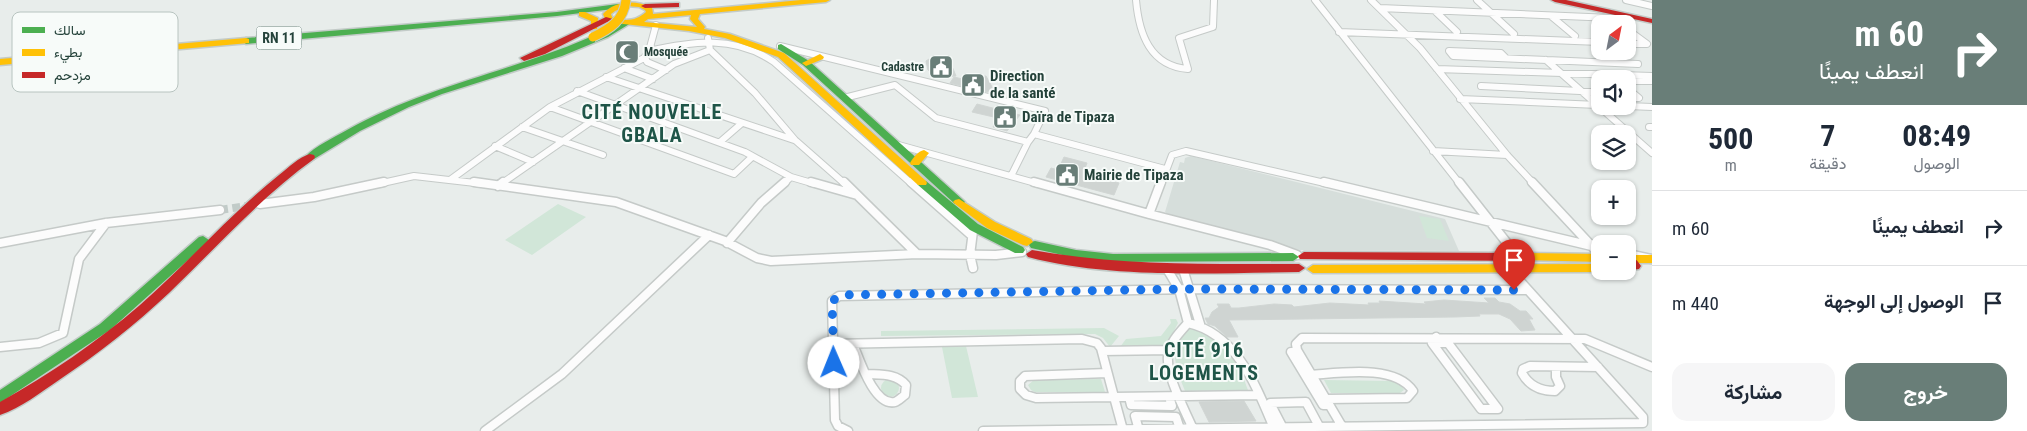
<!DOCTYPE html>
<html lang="ar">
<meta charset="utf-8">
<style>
:root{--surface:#fff;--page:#f6f6f7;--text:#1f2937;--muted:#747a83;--line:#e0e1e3;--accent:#697e78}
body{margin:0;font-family:"Roboto Condensed",Vazirmatn,sans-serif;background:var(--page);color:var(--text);direction:rtl;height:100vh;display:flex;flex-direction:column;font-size:19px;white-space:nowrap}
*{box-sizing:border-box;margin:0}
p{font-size:16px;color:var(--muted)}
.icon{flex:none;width:28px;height:28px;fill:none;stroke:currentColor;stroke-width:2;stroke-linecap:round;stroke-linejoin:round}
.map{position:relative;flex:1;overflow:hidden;direction:ltr}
.side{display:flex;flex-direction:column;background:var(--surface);width:375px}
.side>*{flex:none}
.hud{background:#697e78;color:#fff;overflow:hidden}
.needle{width:32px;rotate:32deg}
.fabs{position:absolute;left:1591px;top:15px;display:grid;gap:10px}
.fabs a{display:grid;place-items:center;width:45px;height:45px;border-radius:10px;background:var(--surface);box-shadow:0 1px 4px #0004;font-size:25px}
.pin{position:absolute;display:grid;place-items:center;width:42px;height:42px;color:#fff;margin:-51px -21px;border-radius:50% 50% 50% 0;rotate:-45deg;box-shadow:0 0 5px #0007}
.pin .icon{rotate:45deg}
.me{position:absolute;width:55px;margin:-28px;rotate:359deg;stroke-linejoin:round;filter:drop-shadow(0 0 4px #0008)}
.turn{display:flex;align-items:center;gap:18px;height:105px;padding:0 20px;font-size:22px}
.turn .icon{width:65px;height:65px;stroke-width:2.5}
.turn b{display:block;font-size:35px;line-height:42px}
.eta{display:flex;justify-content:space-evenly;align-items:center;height:85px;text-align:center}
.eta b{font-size:30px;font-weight:700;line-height:35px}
.cta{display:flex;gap:10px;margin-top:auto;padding:10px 20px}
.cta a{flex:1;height:58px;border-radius:15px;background:var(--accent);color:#fff;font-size:20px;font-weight:700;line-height:58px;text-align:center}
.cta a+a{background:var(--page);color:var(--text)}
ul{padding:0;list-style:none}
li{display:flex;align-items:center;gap:15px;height:75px;padding:0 20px;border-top:1px solid var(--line)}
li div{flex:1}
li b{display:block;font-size:19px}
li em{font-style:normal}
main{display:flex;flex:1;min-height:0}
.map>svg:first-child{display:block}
</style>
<main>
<section class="side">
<div class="hud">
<div class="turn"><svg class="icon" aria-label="right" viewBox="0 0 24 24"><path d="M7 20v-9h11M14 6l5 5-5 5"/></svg><div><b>60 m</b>انعطف يمينًا</div></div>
</div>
<div class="eta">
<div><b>08:49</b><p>الوصول</p></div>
<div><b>7</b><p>دقيقة</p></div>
<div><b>500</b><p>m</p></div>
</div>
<ul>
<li><svg class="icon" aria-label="right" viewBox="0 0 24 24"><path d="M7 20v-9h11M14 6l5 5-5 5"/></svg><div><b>انعطف يمينًا</b></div><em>60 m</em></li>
<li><svg class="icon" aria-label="arrive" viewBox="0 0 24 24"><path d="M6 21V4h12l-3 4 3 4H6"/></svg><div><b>الوصول إلى الوجهة</b></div><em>440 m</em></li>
</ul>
<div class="cta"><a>خروج</a><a>مشاركة</a></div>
</section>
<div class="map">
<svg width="1652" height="431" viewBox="0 0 1652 431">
<rect width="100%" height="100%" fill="#e8edeb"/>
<!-- built -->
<path fill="#d6dedb" d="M1191,156L1445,219L1459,251L1300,250L1172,217L1165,212L1180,162L1184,163L1185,158Z"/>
<!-- green -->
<path fill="#d1e6d8" d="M558,204L586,217L532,255L505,240Z
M1419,216L1440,219L1449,241L1427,238Z
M1170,319H1176L1178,323L1167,345L1120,347L1126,339L1161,336L1171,323Z
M1187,327C1204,330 1227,345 1235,360C1241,369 1244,380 1248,390L1185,391C1176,368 1167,348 1187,327Z
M1104,328L1119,336L1110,347L1103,338L1095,334L881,336V331Z
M966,346L978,397L952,398L942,347Z
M881 388a9 9 0 1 1 18 0a9 9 0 1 1-18 0Z
M1101,379L1105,392H1035L1031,390L1028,385L1034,380Z
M1324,380L1393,381L1401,385L1404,390L1400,393H1331Z"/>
<!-- building -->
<path fill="#cfd4d2" stroke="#d1d6d4" d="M929,59H949L956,76L941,77L938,71L931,72L928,70L926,61Z
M986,76L996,94L950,83L954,77L975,82L973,77Z
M977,104L1020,115L1007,131L993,127L998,118L972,112Z
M1064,157L1087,163L1084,171L1119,183L1114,195L1046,177L1051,168L1058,170Z
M1484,298H1495L1499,302L1510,304L1520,311H1526L1533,319H1529L1535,330L1521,331L1510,319L1499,314H1479L1480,316L1455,317L1229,320L1238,337H1227L1215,326L1208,324L1205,318H1209L1212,312L1219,307L1217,304H1229L1231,308H1239L1274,304L1292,305L1294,307L1330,303L1369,305L1368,303H1380L1379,301L1426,304L1424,302L1444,300L1489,303Z
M1244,401L1256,421L1209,422L1199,402Z"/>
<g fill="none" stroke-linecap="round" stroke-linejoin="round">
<!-- street-tunnel -->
<path stroke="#c1cbc8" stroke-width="8" stroke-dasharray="8 4.5" stroke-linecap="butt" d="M220,210L253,205"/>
<defs>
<path id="street-far1" d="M1136,0C1139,34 1150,66 1188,69L1179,38L1213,27L1214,0
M1315,0L1460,184
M1371,0L1420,48L1507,155L1534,184
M1477,0L1514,34
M1626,0L1652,6
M1380,8L1612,18
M1435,11L1457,32
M1551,16L1575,36
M1628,30L1647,44H1628
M1339,32L1600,42
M708,38L710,50L755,93L795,140L845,184
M780,46L1045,111L1034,134L1165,169
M649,51C694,41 734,35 774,62L912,184
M645,57L647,62L666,70
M1506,58L1501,53L1449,51L1453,56L1638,64
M1546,60L1652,153
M624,68L653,79
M1437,69L1652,76
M606,77L794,140
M1634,81H1652
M1481,86L1600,92
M577,91L745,152L791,177L815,184
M1628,93H1633L1639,98H1628
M844,98L895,85L936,118L1028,142L1034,134
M1460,99L1598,105
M1628,106L1652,107
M550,107L734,174L752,157
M522,127L603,155
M1649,127H1652
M720,142L742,123
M895,144L1039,184
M495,146L533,162
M1433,151L1507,155
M1011,176L1028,142
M450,180L550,107L644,58L649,51L656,25
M378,184L414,176L484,184
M501,184L674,64L710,50
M783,184L791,177
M1161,184L1172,155L1186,151L1329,184"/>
<path id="street" d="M474,182L616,202L725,241L757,258L771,261L917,254L996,255L1022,252
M811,182L857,195
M844,182L917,254
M911,182L971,235
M1034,182L1149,214
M1161,182L1149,214L1270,245L1297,255
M1324,182L1600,248
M1459,182L1518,257
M1532,182L1600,255
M498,186L503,182
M260,204L314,197L384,182
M973,231L970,255L973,268
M0,243L106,223L220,210
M727,243L761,203L785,182
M1628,254L1652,259
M1167,269L1179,289L1188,323
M1183,269L1200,324
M1436,337L1440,343
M1432,343H1448L1498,409H1481Z
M833,344L1082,339L1097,343L1101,348L1114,397L1036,398L1026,395L1020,389V381L1025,376L1107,373
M853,344C859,358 874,407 895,402C898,401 902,397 905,395L906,385C896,373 880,375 866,374
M0,347L39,343L63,333L79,259L106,223
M1102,351L1170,350
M1298,352H1291L1323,405H1329
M1556,367V377L1560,386L1555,391C1541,391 1529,386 1522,373L1523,369L1530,366L1598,367
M1311,375C1340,373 1395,364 1413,391L1407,398L1326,399
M1129,397L1131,405L1172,406L1169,397
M1283,428L1270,403L1306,402L1320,428
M1343,428L1297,350L1296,344L1302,338L1585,339L1652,367
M1193,429C1185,410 1166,376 1168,356C1169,343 1180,332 1188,323C1237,334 1256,386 1274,428
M1123,430L1114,397L1259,395
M1139,430L1135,416L1176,417L1180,429
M485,431L562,374L709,235
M848,431L838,426L835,420L832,301L839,296L1188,289L1527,290
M983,431L1643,423V417L1509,269"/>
<path id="fast" d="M618,4L622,6L621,8L557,16L246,44L242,41L246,38L557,12Z
M624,21H630L631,23L608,37L562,56L442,94L409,107L360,131L314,159H306L305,157C315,146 333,138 347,130C434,81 535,68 624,21Z
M781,44L809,61L963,200L965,202L963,204H955L803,65L778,49V45Z
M922,180L926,181L978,224L1023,247L1025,250L1023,253H1015L970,230L918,185L917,183L918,181Z
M203,236L209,240L207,243L110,330L0,403V390L100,324L199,237Z
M1035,241L1076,250L1113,254L1293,253L1299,257L1293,261L1113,262L1076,258L1031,248L1029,245L1031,242Z"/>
<path id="slow" d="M801,0H830L826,2L700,14L698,19L705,27L704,29L730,34L784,53L926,181L927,183L926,185H918L778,57L725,38L689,31L614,23L606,21L603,14C615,0 635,0 652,7L653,14ZM627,6L639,7L645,10L646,12C636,21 625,22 612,17L611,14L615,11ZM691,15L690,19L697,27L644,22L648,19Z
M579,12H585L598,18L597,29H591V21L579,16Z
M246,38L249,39V43L0,65V59Z
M820,54L824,57L823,59L806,66L802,63Z
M924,150L929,153L919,165H911L910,163C913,158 918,151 924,150Z
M959,199L995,222L1031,239L1033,242L1027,246L1023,245L987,228L955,204L953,202L955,200Z
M1525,253L1600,254V262L1521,260L1519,257L1521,254Z
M1628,255H1652V263H1628Z
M1600,264V271H1603L1600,272L1313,273L1307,269L1313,265Z"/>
<path id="jam" d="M1551,0H1566L1652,19V23L1555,2Z
M676,3H679V7L645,8L641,6L645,4Z
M606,17L613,19L545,54L524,61L520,58Z
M310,154L314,155L315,157L314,159C260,198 217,247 169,293C135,325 98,354 59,380C41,392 21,408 0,415V402C50,374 97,342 140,305C188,263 229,215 279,175C288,168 299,157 310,154Z
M1032,250C1121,266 1209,264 1299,264L1305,268L1299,272C1214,273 1110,279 1028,257L1026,254Z
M1304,252L1525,253L1531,257L1525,261L1300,259L1298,256Z
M1628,255C1634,257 1638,261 1641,266L1639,269L1625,271H1628Z"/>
</defs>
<!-- street-far1 casing -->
<use href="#street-far1" stroke="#c5cac8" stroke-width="8"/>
<!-- street casing -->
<use href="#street" stroke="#c5cac8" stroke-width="11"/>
<!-- fast casing -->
<use href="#fast" stroke="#c3cbc8" stroke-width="3"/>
<!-- slow casing -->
<use href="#slow" stroke="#c3cbc8" stroke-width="3"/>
<!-- jam casing -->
<use href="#jam" stroke="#c3cbc8" stroke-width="3"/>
<!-- street-far1 -->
<use href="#street-far1" stroke="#fcfcfc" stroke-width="6"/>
<!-- street -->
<use href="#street" stroke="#fcfcfc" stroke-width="8"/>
<!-- fast -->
<use href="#fast" fill="#4caf50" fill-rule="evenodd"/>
<!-- slow -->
<use href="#slow" fill="#ffc107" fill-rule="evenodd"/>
<!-- jam -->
<use href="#jam" fill="#c62828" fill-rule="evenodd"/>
<defs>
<path id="slow-bridge" d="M593,37C610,29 624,20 626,0"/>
</defs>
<!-- slow-bridge casing -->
<use href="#slow-bridge" stroke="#c3ccc9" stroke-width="11" stroke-linecap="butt"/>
<!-- slow-bridge -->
<use href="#slow-bridge" stroke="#ffc107" stroke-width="9"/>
</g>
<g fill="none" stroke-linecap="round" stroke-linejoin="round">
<!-- route -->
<path stroke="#1a73e8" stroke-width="9" stroke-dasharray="0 16.2" d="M834,363L832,301L842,295L1188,289L1514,290"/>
</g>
<!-- icons -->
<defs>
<symbol id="mosque-square" viewBox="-11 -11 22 22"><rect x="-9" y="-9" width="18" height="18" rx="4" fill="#697e78" stroke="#f7fbf9"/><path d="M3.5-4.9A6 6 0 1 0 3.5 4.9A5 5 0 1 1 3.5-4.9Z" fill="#fff"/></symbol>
<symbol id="civic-square" viewBox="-11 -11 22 22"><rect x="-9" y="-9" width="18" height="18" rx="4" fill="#697e78" stroke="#f7fbf9"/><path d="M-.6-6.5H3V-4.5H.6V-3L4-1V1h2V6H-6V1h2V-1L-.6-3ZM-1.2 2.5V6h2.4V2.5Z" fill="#fff"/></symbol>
</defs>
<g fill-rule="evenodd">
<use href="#mosque-square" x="613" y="38" width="28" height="28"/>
<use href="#civic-square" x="927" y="53" width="28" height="28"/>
<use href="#civic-square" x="959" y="71" width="28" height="28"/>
<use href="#civic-square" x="991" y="103" width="28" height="28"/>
<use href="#civic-square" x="1053" y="161" width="28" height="28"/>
</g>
<g text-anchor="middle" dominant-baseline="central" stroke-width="4" stroke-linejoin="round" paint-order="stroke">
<!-- far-poi labels -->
<g font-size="12" font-weight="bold" fill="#24423a" stroke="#f7fbf9" text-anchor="start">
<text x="644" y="52">Mosquée</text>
<text x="924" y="67" text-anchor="end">Cadastre</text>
</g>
<!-- shield labels -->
<rect fill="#f7fbf9" stroke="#637a73" stroke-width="1" x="256.5" y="26.5" width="45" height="23" rx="4"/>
<g font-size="14" font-weight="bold" fill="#24423a">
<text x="279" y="38">RN 11</text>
</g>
<!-- poi labels -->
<g font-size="15" font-weight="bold" fill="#24423a" stroke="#f7fbf9" text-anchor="start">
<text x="990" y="76">Direction<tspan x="990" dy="17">de la santé</tspan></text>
<text x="1022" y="117">Daïra de Tipaza</text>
<text x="1084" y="175">Mairie de Tipaza</text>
</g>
<!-- district labels -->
<g font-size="20" font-weight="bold" letter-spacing="1" fill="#1f5548" stroke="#f7fbf9">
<text x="652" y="112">CITÉ NOUVELLE<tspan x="652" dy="23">GBALA</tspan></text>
<text x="1204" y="350">CITÉ 916<tspan x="1204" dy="23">LOGEMENTS</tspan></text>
</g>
</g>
<!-- legend -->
<rect x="12" y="12" width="166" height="80" rx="8" fill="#f7fbf9" stroke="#b8c4c0" stroke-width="1"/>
<rect x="22" y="27" width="23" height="6" fill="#4caf50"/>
<rect x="22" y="49" width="23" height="7" fill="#ffc107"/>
<rect x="22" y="72" width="23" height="6" fill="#c62828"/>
<g font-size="14" fill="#24423a">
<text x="54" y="35">سالك</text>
<text x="54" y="57">بطيء</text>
<text x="54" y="80">مزدحم</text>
</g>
</svg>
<div class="fabs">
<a><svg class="needle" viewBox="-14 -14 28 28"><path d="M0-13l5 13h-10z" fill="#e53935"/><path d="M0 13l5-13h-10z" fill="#747a83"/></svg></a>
<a><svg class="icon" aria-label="sound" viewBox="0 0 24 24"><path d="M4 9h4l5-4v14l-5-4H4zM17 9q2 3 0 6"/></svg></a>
<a><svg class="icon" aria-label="layers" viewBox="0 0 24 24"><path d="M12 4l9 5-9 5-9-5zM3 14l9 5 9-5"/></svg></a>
<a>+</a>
<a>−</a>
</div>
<div class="pin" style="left:1514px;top:290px;background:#d93025"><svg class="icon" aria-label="arrive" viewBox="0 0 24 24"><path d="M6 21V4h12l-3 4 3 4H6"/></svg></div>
<svg class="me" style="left:834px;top:363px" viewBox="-20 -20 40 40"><circle r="19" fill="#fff"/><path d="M0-13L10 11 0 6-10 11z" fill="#1a73e8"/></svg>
</div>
</main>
